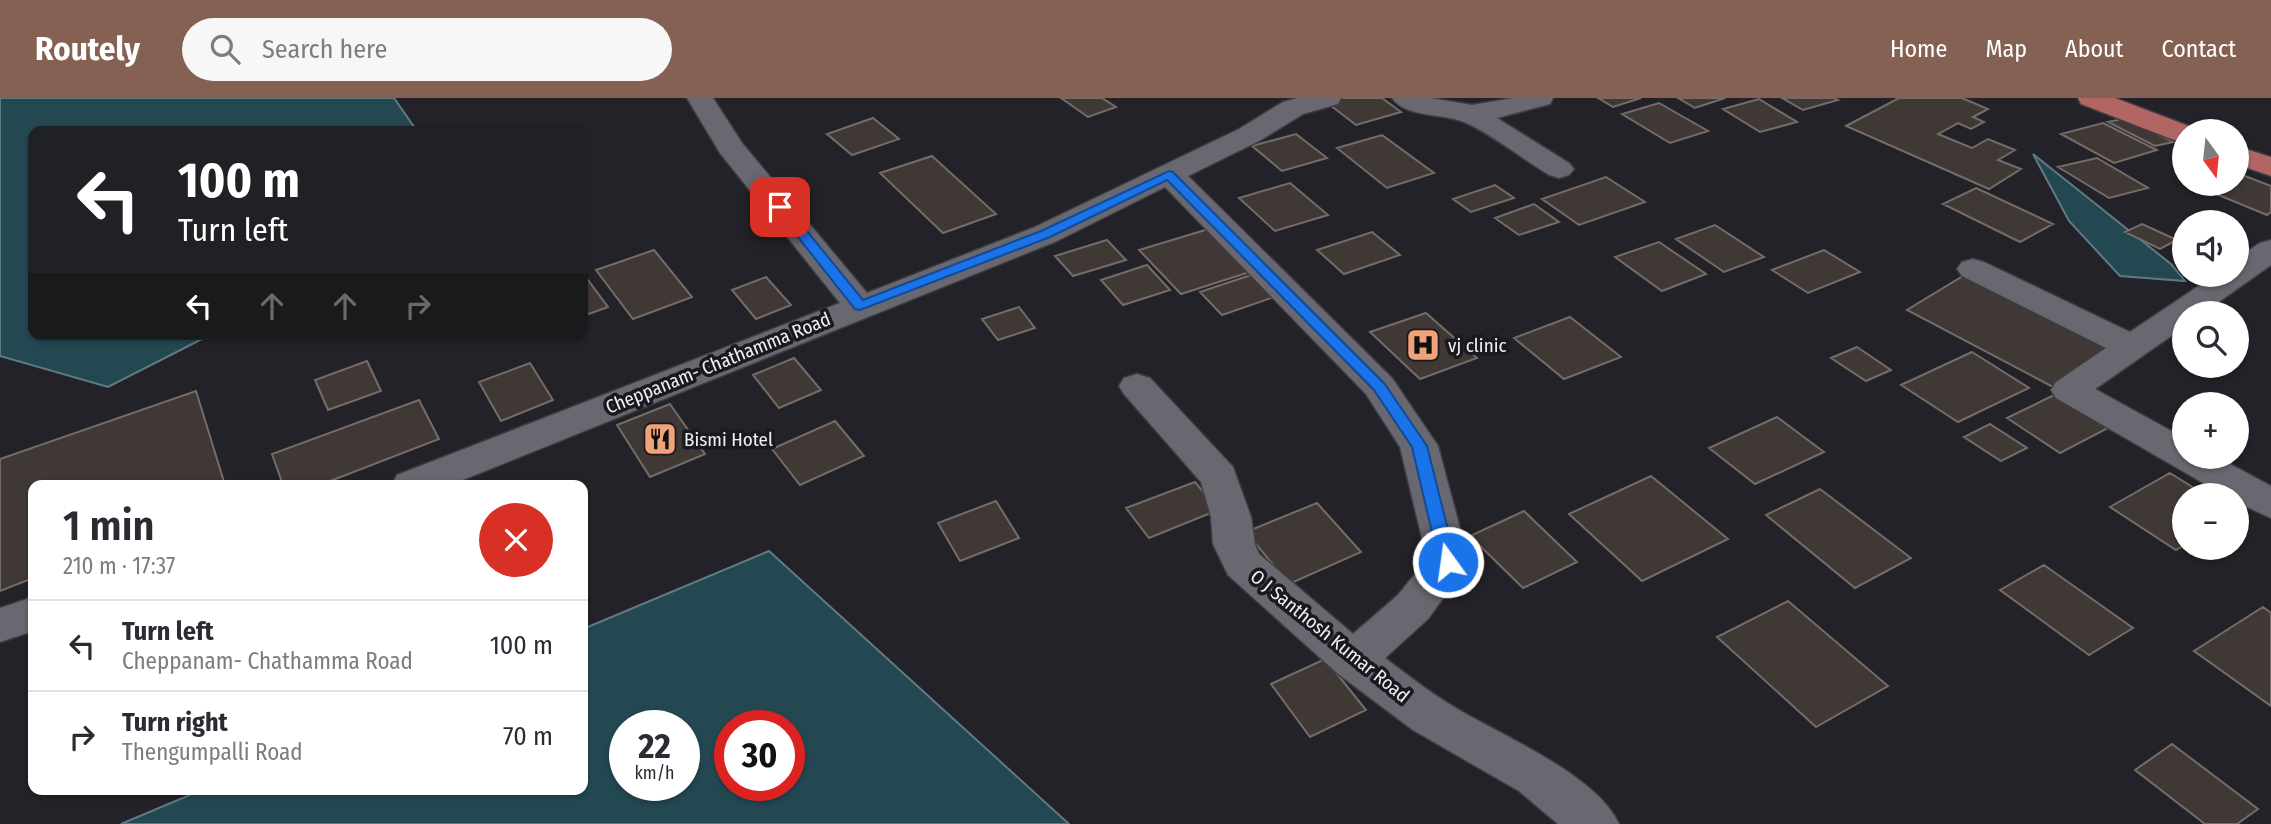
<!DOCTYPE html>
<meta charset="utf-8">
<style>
:root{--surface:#fff;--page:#f7f7f7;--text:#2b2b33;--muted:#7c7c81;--line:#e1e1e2;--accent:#846152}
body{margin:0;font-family:"Fira Sans Condensed",sans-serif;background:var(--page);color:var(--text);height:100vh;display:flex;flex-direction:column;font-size:26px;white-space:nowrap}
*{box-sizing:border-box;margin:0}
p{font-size:23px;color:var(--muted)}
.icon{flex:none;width:38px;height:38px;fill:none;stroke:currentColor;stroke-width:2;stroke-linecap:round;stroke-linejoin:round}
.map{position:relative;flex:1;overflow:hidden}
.side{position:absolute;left:28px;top:382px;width:560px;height:315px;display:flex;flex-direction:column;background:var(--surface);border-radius:14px;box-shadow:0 2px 5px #0004}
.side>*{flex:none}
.hud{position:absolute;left:28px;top:28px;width:560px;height:214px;border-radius:14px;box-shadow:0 2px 5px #0004;background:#202124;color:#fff;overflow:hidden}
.needle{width:46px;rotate:165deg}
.tools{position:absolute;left:2172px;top:21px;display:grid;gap:14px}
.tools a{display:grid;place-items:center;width:77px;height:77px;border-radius:50%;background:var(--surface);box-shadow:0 2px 5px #0004;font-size:35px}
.speed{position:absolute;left:609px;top:612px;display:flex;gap:14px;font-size:35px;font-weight:700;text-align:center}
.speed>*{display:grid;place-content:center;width:91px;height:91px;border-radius:50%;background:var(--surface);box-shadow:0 2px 5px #0004;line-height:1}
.speed small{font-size:18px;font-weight:400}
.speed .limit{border:10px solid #d22;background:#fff;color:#111}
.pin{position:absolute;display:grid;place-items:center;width:60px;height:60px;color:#fff;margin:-30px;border-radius:14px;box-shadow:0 4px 10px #0006}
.me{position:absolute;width:77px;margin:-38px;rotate:346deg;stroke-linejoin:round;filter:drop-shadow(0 0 5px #0008)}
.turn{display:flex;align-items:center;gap:24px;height:147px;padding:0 35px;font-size:32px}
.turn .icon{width:91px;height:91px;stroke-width:2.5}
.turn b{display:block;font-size:49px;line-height:60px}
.lanes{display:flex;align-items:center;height:66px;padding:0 35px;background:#0003;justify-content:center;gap:35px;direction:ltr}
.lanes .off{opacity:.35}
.round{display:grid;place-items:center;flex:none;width:74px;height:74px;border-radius:37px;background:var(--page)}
.summary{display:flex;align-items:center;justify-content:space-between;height:119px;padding:0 35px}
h1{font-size:42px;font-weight:600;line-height:52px}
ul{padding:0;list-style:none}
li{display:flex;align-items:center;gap:21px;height:91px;padding:0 35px;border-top:2px solid var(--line)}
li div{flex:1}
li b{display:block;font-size:26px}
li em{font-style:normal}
header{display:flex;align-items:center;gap:42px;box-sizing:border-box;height:98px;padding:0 35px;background:var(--accent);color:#fff}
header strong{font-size:33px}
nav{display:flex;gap:38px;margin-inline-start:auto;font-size:24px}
.search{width:490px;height:63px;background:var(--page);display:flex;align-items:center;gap:18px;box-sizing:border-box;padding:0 24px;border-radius:38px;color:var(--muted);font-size:26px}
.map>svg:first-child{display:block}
</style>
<header>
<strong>Routely</strong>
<div class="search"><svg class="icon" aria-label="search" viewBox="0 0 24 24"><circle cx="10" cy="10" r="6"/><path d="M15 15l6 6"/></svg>Search here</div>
<nav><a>Home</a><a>Map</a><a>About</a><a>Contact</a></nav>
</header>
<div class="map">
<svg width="2271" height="726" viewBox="0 0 2271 726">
<rect width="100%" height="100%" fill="#232228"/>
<!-- water -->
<path fill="#234852" stroke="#607a82" stroke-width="2" fill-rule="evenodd" d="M0,0H394L417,33H33V236H212L108,289L0,258Z
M2033,56L2171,166L2185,183L2120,178L2069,123Z
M769,453L1069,726H121L204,691H583V531ZM625,628H684V688H625ZM730,628H789V688H730Z"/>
<!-- building -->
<path fill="#403835" stroke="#746c68" stroke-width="2" d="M1061,0H1102L1116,9L1088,19Z
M1341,0H1382L1401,14L1356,27L1326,4Z
M1598,0H1641L1613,9Z
M1678,0H1725L1695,10Z
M1782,0H1834L1838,2L1803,12Z
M1899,0H1962L1988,11L1973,19L1984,24L1971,31L1958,25L1938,36L1972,50L1988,41L2015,52L1998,62L2021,71L1989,91L1846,28Z
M1759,1L1797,24L1760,34L1723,11Z
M1659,5L1708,33L1670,45L1622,16Z
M873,20L899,41L852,57L827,36Z
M2127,20L2173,44L2155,48L2108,24Z
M2103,25L2157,52L2114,65L2061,36Z
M1296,36L1327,60L1282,73L1252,48Z
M1382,37L1434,75L1387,90L1337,50Z
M932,58L996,116L943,135L880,75Z
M2097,60L2148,90L2109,100L2058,69Z
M2245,78L2271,88V114L2267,117L2216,96L2236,86Z
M1606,79L1645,104L1579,127L1542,101Z
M1290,85L1328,117L1275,133L1239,100Z
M1495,87L1514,100L1471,114L1453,101Z
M1976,90L2053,126L2020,144L1943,106Z
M1534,106L1559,124L1519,137L1495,120Z
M2142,126L2177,142L2160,151L2125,134Z
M1715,127L1764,159L1724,174L1676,141Z
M1212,130L1256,172L1181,196L1139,152Z
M1372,134L1400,157L1344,176L1317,152Z
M1107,142L1126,162L1073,178L1055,158Z
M1659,144L1706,176L1662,193L1615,159Z
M654,152L692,199L633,221L596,172Z
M1824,152L1860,174L1808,195L1772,172Z
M1147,167L1170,192L1123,207L1101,182Z
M1257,175L1280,197L1222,217L1200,194Z
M1968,175L2115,248L2055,290L1907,212Z
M766,179L791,207L756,221L732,192Z
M588,182L608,209L583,218V184Z
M1019,209L1035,230L998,242L982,221Z
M1426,215L1477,260L1420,281L1370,234Z
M1570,219L1621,259L1564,281L1514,240Z
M1857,249L1891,272L1866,283L1831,260Z
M1972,254L2029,290L1958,324L1901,287Z
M794,260L821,292L779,310L753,277Z
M367,263L381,293L328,312L315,282Z
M530,265L553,302L501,323L479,284Z
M196,293L225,387H33V480L0,493V361Z
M2054,297L2108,330L2060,355L2007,320Z
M419,302L439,341L320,387H283L272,356Z
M670,306L705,356L650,379L617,327Z
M1777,319L1824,354L1755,386L1709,350Z
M835,323L864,358L800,387L772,351Z
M1990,326L2027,350L2001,363L1964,339Z
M2170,375L2205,397H2184V447L2176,452L2110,409Z
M1651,378L1728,441L1642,483L1569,416Z
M1195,384L1218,412L1149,440L1126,410Z
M1820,391L1911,460L1855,490L1766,417Z
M996,403L1019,440L960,463L938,425Z
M1317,405L1361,454L1289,486L1246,434Z
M1524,413L1577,464L1523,490L1470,438Z
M2044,467L2133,530L2089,557L2000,492Z
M1788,503L1888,588L1816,629L1717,539Z
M2263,509L2271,515V608L2194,553Z
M1325,561L1366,612L1310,639L1271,586Z
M2172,646L2258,711L2237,726H2205L2135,672Z"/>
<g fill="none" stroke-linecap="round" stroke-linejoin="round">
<defs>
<path id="minor" d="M687,0H713L742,45L867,195L1035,129L1239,31L1283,4L1298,0H1341L1338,6L1303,16L1259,43L1188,78L1392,280L1438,348L1469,464L1428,521L1385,560C1405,575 1425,591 1446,604C1494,635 1595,674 1619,726H1558L1519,693L1413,632L1337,575L1228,477L1213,446L1211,419L1201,384L1124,296L1119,288L1124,280L1137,276L1150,280L1233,369L1251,419L1255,446L1259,456L1353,536L1398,497L1427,461L1400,349L1366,296L1165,89L1057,143L450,387H392L397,377L840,205L720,55Z
M1392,0H1431L1472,7L1513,0H1553L1550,6L1497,20L1569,65L1574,71L1569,77L1559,80L1549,77C1523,61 1490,35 1464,24C1443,15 1406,20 1392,0Z
M2271,142V167L2203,215H2184V229L2095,291L2184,340V359H2217L2271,388V420L2236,404V397H2224L2056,300L2051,292L2056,284L2106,250L1962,178L1957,171L1962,164L1973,161L1984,164L2130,234L2215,177H2236V161L2260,145Z
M33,499V533L0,544V510Z"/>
<path id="major" d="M2078,0H2115L2194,30L2196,33H2184V44L2174,42L2081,6Z
M2236,48L2271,59V78L2236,66Z"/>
</defs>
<!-- minor casing -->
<use href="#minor" stroke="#3e3d43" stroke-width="3"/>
<!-- major casing -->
<use href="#major" stroke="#3e3d43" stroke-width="3"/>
<!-- minor -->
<use href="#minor" fill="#69676f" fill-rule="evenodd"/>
<!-- major -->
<use href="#major" fill="#b26664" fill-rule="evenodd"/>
</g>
<!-- route -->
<path fill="#1a73e8" stroke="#114b97" stroke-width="2" d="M1169,73L1173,74L1384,285L1427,348L1456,464L1454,468H1441L1439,464L1412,349L1374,292L1167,82L1050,139L860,212L855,211L774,109L776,106H785L863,202L1041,133Z"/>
<!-- icons -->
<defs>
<symbol id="hospital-square" viewBox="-11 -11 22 22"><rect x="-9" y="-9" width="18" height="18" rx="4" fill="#f0a378" stroke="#1a191f"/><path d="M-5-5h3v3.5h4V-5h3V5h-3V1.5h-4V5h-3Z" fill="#111"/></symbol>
<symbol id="restaurant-square" viewBox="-11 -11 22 22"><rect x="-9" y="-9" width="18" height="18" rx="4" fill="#f0a378" stroke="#1a191f"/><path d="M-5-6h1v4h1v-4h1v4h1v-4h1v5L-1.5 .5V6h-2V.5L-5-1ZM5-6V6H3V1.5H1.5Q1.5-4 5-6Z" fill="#111"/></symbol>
</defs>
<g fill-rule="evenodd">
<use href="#hospital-square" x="1404" y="228" width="38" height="38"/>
<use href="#restaurant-square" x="641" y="322" width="38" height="38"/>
</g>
<g text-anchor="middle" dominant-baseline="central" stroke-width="7" stroke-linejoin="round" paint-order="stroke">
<!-- poi labels -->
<g font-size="19" fill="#efeff3" stroke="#1a191f" text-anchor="start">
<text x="1448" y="247">vj clinic</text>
<text x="684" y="341">Bismi Hotel</text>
</g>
<!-- street labels -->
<g font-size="19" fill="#efeff3" stroke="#1a191f">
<text transform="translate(718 265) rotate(-22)">Cheppanam- Chathamma Road</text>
<text transform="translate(1330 538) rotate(39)">O J Santhosh Kumar Road</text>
</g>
</g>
</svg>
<div class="tools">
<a><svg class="needle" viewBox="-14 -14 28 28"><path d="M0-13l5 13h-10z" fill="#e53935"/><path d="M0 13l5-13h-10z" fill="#7c7c81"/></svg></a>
<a><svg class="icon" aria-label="sound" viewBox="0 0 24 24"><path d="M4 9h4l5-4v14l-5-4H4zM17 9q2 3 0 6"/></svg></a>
<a><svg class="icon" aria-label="search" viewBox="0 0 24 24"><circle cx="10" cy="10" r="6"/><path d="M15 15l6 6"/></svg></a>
<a>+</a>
<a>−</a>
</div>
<div class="speed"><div>22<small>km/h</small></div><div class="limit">30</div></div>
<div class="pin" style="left:780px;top:109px;background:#d93025"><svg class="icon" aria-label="arrive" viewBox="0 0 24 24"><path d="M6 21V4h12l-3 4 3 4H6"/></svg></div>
<svg class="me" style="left:1448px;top:464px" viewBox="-20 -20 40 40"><circle r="17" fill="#1a73e8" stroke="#fff" stroke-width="3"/><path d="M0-11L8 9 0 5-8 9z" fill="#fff"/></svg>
<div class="hud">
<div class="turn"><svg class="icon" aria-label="left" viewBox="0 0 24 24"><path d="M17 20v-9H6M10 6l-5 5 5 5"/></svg><div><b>100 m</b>Turn left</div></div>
<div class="lanes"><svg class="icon" aria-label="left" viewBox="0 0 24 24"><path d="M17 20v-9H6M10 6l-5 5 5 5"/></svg><svg class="icon off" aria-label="ahead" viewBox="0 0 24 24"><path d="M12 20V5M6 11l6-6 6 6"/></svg><svg class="icon off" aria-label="ahead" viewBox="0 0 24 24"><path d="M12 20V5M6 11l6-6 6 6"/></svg><svg class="icon off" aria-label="right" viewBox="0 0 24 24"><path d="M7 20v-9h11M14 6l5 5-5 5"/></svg></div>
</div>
<section class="side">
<div class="summary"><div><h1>1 min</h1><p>210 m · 17:37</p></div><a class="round" style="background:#d93025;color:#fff"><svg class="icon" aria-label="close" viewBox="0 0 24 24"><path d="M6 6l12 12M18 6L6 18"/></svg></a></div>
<ul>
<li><svg class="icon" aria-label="left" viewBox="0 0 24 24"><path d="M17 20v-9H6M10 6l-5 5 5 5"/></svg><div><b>Turn left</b><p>Cheppanam- Chathamma Road</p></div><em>100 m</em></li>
<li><svg class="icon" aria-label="right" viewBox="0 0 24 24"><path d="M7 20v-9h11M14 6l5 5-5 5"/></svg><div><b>Turn right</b><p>Thengumpalli Road</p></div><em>70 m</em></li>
</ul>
</section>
</div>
